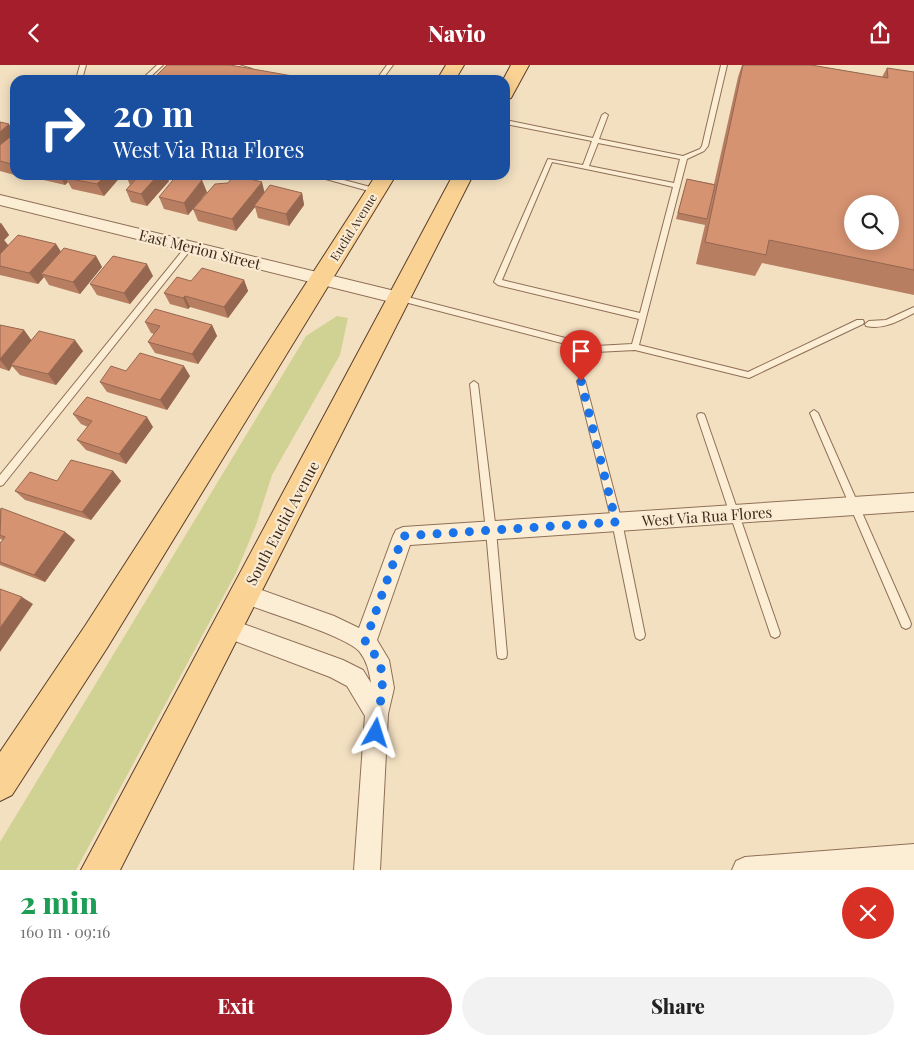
<!DOCTYPE html>
<meta charset="utf-8">
<style>
:root{--surface:#fff;--page:#f2f2f2;--text:#222;--muted:#767676;--accent:#a41f2b}
body{margin:0;font-family:"Playfair Display",serif;background:var(--page);color:var(--text);height:100vh;display:flex;flex-direction:column;font-size:19px;white-space:nowrap}
*{box-sizing:border-box;margin:0}
p{font-size:16px;color:var(--muted)}
.icon{flex:none;width:28px;height:28px;fill:none;stroke:currentColor;stroke-width:2;stroke-linecap:round;stroke-linejoin:round}
.map{position:relative;height:805px;overflow:hidden}
.details{display:flex;flex-direction:column;background:var(--surface);flex:1}
.details>*{flex:none}
.hud{position:absolute;left:10px;top:10px;width:500px;height:105px;border-radius:15px;box-shadow:0 2px 12px #0003;background:#1a4fa0;color:#fff;overflow:hidden}
.fabs{position:absolute;left:844px;top:130px;display:grid;gap:10px}
.fabs a{display:grid;place-items:center;width:55px;height:55px;border-radius:50%;background:var(--surface);box-shadow:0 2px 12px #0003;font-size:25px}
.pin{position:absolute;display:grid;place-items:center;width:42px;height:42px;color:#fff;margin:-51px -21px;border-radius:50% 50% 50% 0;rotate:-45deg;box-shadow:0 0 5px #0007}
.pin .icon{rotate:45deg}
.me{position:absolute;width:55px;margin:-28px;rotate:6deg;stroke-linejoin:round;filter:drop-shadow(0 0 4px #0008)}
.turn{display:flex;align-items:center;gap:18px;height:105px;padding:0 20px;font-size:22px}
.turn .icon{width:65px;height:65px;stroke-width:2.5}
.turn b{display:block;font-size:35px;line-height:42px}
.round{display:grid;place-items:center;flex:none;width:52px;height:52px;border-radius:26px;background:var(--page)}
.head{display:flex;align-items:center;justify-content:space-between;height:85px;padding:0 20px}
h1{font-size:30px;font-weight:800;line-height:38px;color:#1e9e55}
.button{display:flex;gap:10px;margin-top:auto;padding:10px 20px}
.button a{flex:1;height:58px;border-radius:30px;background:var(--accent);color:#fff;font-size:20px;font-weight:800;line-height:58px;text-align:center}
.button a+a{background:var(--page);color:var(--text)}
header{display:flex;justify-content:space-between;align-items:center;height:65px;padding:0 20px;background:var(--accent);color:#fff;font-size:22px;font-weight:800}
.map>svg:first-child{display:block}
</style>
<header><svg class="icon" aria-label="back" viewBox="0 0 24 24"><path d="M15 5l-7 7 7 7"/></svg>Navio<svg class="icon" aria-label="share" viewBox="0 0 24 24"><path d="M12 15V3M7 8l5-5 5 5M5 13v7h14v-7"/></svg></header>
<div class="map">
<svg width="914" height="805" viewBox="0 0 914 805">
<rect width="100%" height="100%" fill="#f3e0c1"/>
<!-- green -->
<path fill="#d0d293" d="M337,251L348,253L340,290L272,410L256,460L236,508L76,805H0V777L306,271Z"/>
<g fill="none" stroke-linecap="round" stroke-linejoin="round">
<defs>
<path id="service" d="M80,0H86L83,11L86,15H80L77,11Z
M157,0H163L147,15H141Z
M229,0H239L252,4L249,6Z
M387,0H393L382,15H376Z
M721,0H727L708,81L704,86L687,94L639,280L748,307L857,255H863L864,257L863,259L749,313L635,285L596,287L397,235V231L400,230L596,281L632,279L639,254L498,220L494,217L548,94L583,100L592,76L505,59V55L593,73L602,50L605,48L608,50L599,74L683,91L700,84L702,81ZM598,78L680,94L674,118L589,101ZM552,97L673,122L640,248L502,215Z
M314,110H325L378,124L379,126L376,128L315,111Z
M187,180H191L193,182L3,420L0,421V410Z
M914,242V248C899,256 883,265 866,261L865,259L869,256L886,255Z
M581,313L585,316L622,457L645,570L644,573L640,575L636,573L635,570L612,457L577,316Z
M474,316L478,319L496,466L507,589L506,593L502,594L498,593L497,589L486,466L470,319Z
M814,345L818,348L910,556L911,559L910,562L906,564L902,562L810,348Z
M701,348L704,349L705,351L780,568L779,571L775,573L771,571L770,568L697,351L698,349Z"/>
<path id="minor" d="M0,130L399,227L405,229L407,233L405,237L399,239L0,140Z
M914,428V446L410,480L377,575L389,595L394,623L388,649L380,805H354L365,651L347,621L330,612L219,570L216,563L219,556L227,553L343,595L363,605L371,618C369,606 367,596 359,586C344,570 262,546 238,536L235,529L238,522L245,519L334,551L359,563L393,471L396,465L403,462Z
M914,779V805H732L736,796L745,792Z"/>
<path id="primary" d="M446,0H464L455,15H437Z
M511,0H529L511,33L505,35V15H503Z
M376,110H396L107,583L12,730L0,736V687L85,561Z
M453,110H473L120,805H81Z"/>
</defs>
<!-- service casing -->
<use href="#service" stroke="#8f6f56" stroke-width="2"/>
<!-- minor casing -->
<use href="#minor" stroke="#8f6f56" stroke-width="2"/>
<!-- primary casing -->
<use href="#primary" stroke="#5c3e2b" stroke-width="2"/>
<!-- service -->
<use href="#service" fill="#fcedd5" fill-rule="evenodd"/>
<!-- minor -->
<use href="#minor" fill="#fcedd5" fill-rule="evenodd"/>
<!-- primary -->
<use href="#primary" fill="#fad294" fill-rule="evenodd"/>
</g>
<!-- wall -->
<path fill="#b77e62" d="M742,0H811L882,12L887,3L914,7V230L762,198L755,211L696,199L705,160L676,154L687,114L714,119L738,12Z
M0,57L14,68H15V110H20L18,111L0,106Z
M30,110H122L104,131L72,124L68,117L65,120L31,112Z
M126,111L169,116L147,141L131,137L126,125L130,120Z
M207,127L188,150L164,144L159,132Z
M265,128H302L304,140L289,161L258,153L255,142L236,166L198,156L193,144Z
M0,158H1L9,170L4,175L8,180L56,179L61,187L96,191L102,202L80,229L49,220L44,212L38,219L0,210Z
M153,211L130,239L97,230L90,219Z
M244,215L248,226L228,253L190,242L188,244L170,239L164,228L191,216Z
M145,257L212,260L217,271L198,299L155,288L148,277L154,269L151,268Z
M0,260L24,265L31,275L83,286L56,320L20,310L12,301L9,306L0,303Z
M126,306L190,311L167,345L107,327L100,317Z
M73,349L153,362L126,399L86,385L77,375L88,362L81,359Z
M113,406L121,416L91,455L25,435L15,426L57,416Z
M0,444L65,467L75,475L45,517L0,500V478L3,475L0,474Z"/>
<!-- shaded-wall -->
<path fill="#956750" d="M9,59L15,70L0,85V67Z
M15,96V106L11,99Z
M59,110H75L65,113L68,117L65,120Z
M106,110H122L104,131L97,119Z
M158,110H166L169,116L147,141L141,129Z
M202,115L207,127L188,150L184,138Z
M262,117L265,129L254,141L255,142L236,166L232,154Z
M302,128L304,140L289,161L286,149Z
M1,158L9,170L4,175L11,184L0,196V160Z
M56,179L63,190L41,209L44,212L38,219L29,208Z
M96,191L102,202L80,229L73,217Z
M147,199L153,211L130,239L124,228Z
M244,215L248,226L228,253L224,242Z
M185,231L190,242L188,244L183,233Z
M212,260L217,271L198,299L192,289Z
M24,265L32,276L11,300L12,301L9,306L0,295V294Z
M75,275L83,286L56,320L48,309Z
M184,301L190,311L167,345L160,335Z
M147,352L153,362L126,399L119,389Z
M113,406L121,416L91,455L82,447Z
M65,467L75,475L45,517L34,510Z
M22,532L33,539L0,587V563Z"/>
<!-- building -->
<path fill="#d59372" stroke="#956750" fill-rule="evenodd" d="M167,0H230L315,15H152Z
M743,0H811L888,13L887,3L914,7V205L769,175L766,190L705,177ZM852,139H890V176H852Z
M0,57L9,59L0,67Z
M15,68V96L11,99L0,96V80Z
M68,110H106L97,119L65,113Z
M126,110H158L141,129L126,125L136,114L126,111Z
M177,110L202,115L184,138L159,132Z
M234,110L262,117L232,154L193,144L215,119L228,118Z
M687,114L715,120L707,154L678,148Z
M270,120L302,128L286,149L254,141Z
M18,170L56,179L29,208L0,201V189Z
M64,183L96,191L73,217L41,209Z
M113,191L147,199L124,228L90,219Z
M202,203L244,215L224,242L185,231L183,233L164,228L177,212L191,216Z
M155,244L212,260L192,289L148,277L160,261L145,257Z
M0,260L24,265L0,294Z
M39,266L75,275L48,309L11,300Z
M140,288L184,301L160,335L100,317L111,301L126,306Z
M87,332L147,352L119,389L77,375L92,356L73,349Z
M71,395L113,406L82,447L15,426L30,407L57,416Z
M1,443L65,467L34,510L0,497V478L5,472L0,470Z
M0,524L22,532L0,563Z"/>
<g fill="none" stroke-linecap="round" stroke-linejoin="round">
<!-- route -->
<path stroke="#1a73e8" stroke-width="9" stroke-dasharray="0 16.2" d="M376,668C377,646 389,614 377,593C374,588 369,583 365,577L403,471L616,457L581,316"/>
</g>
<g text-anchor="middle" dominant-baseline="central" stroke-width="4.5" stroke-linejoin="round" paint-order="stroke">
<!-- far-street labels -->
<g font-size="12" fill="#3c291c" stroke="#f9ead1">
<text transform="translate(353 162) rotate(-58)">Euclid Avenue</text>
</g>
<!-- street labels -->
<g font-size="15" fill="#3c291c" stroke="#f9ead1">
<text transform="translate(200 184) rotate(14)">East Merion Street</text>
<text transform="translate(707 451) rotate(-4)">West Via Rua Flores</text>
<text transform="translate(282 458) rotate(-62)">South Euclid Avenue</text>
</g>
</g>
</svg>
<div class="fabs">
<a><svg class="icon" aria-label="search" viewBox="0 0 24 24"><circle cx="10" cy="10" r="6"/><path d="M15 15l6 6"/></svg></a>
</div>
<div class="pin" style="left:581px;top:316px;background:#d93025"><svg class="icon" aria-label="arrive" viewBox="0 0 24 24"><path d="M6 21V4h12l-3 4 3 4H6"/></svg></div>
<svg class="me" style="left:376px;top:668px" viewBox="-20 -20 40 40"><path d="M0-17L14 15 0 8-14 15z" fill="#1a73e8" stroke="#fff" stroke-width="4"/></svg>
<div class="hud">
<div class="turn"><svg class="icon" aria-label="right" viewBox="0 0 24 24"><path d="M7 20v-9h11M14 6l5 5-5 5"/></svg><div><b>20 m</b>West Via Rua Flores</div></div>
</div>
</div>
<section class="details">
<div class="head"><div><h1>2 min</h1><p>160 m · 09:16</p></div><a class="round" style="background:#d93025;color:#fff"><svg class="icon" aria-label="close" viewBox="0 0 24 24"><path d="M6 6l12 12M18 6L6 18"/></svg></a></div>
<div class="button"><a>Exit</a><a>Share</a></div>
</section>
